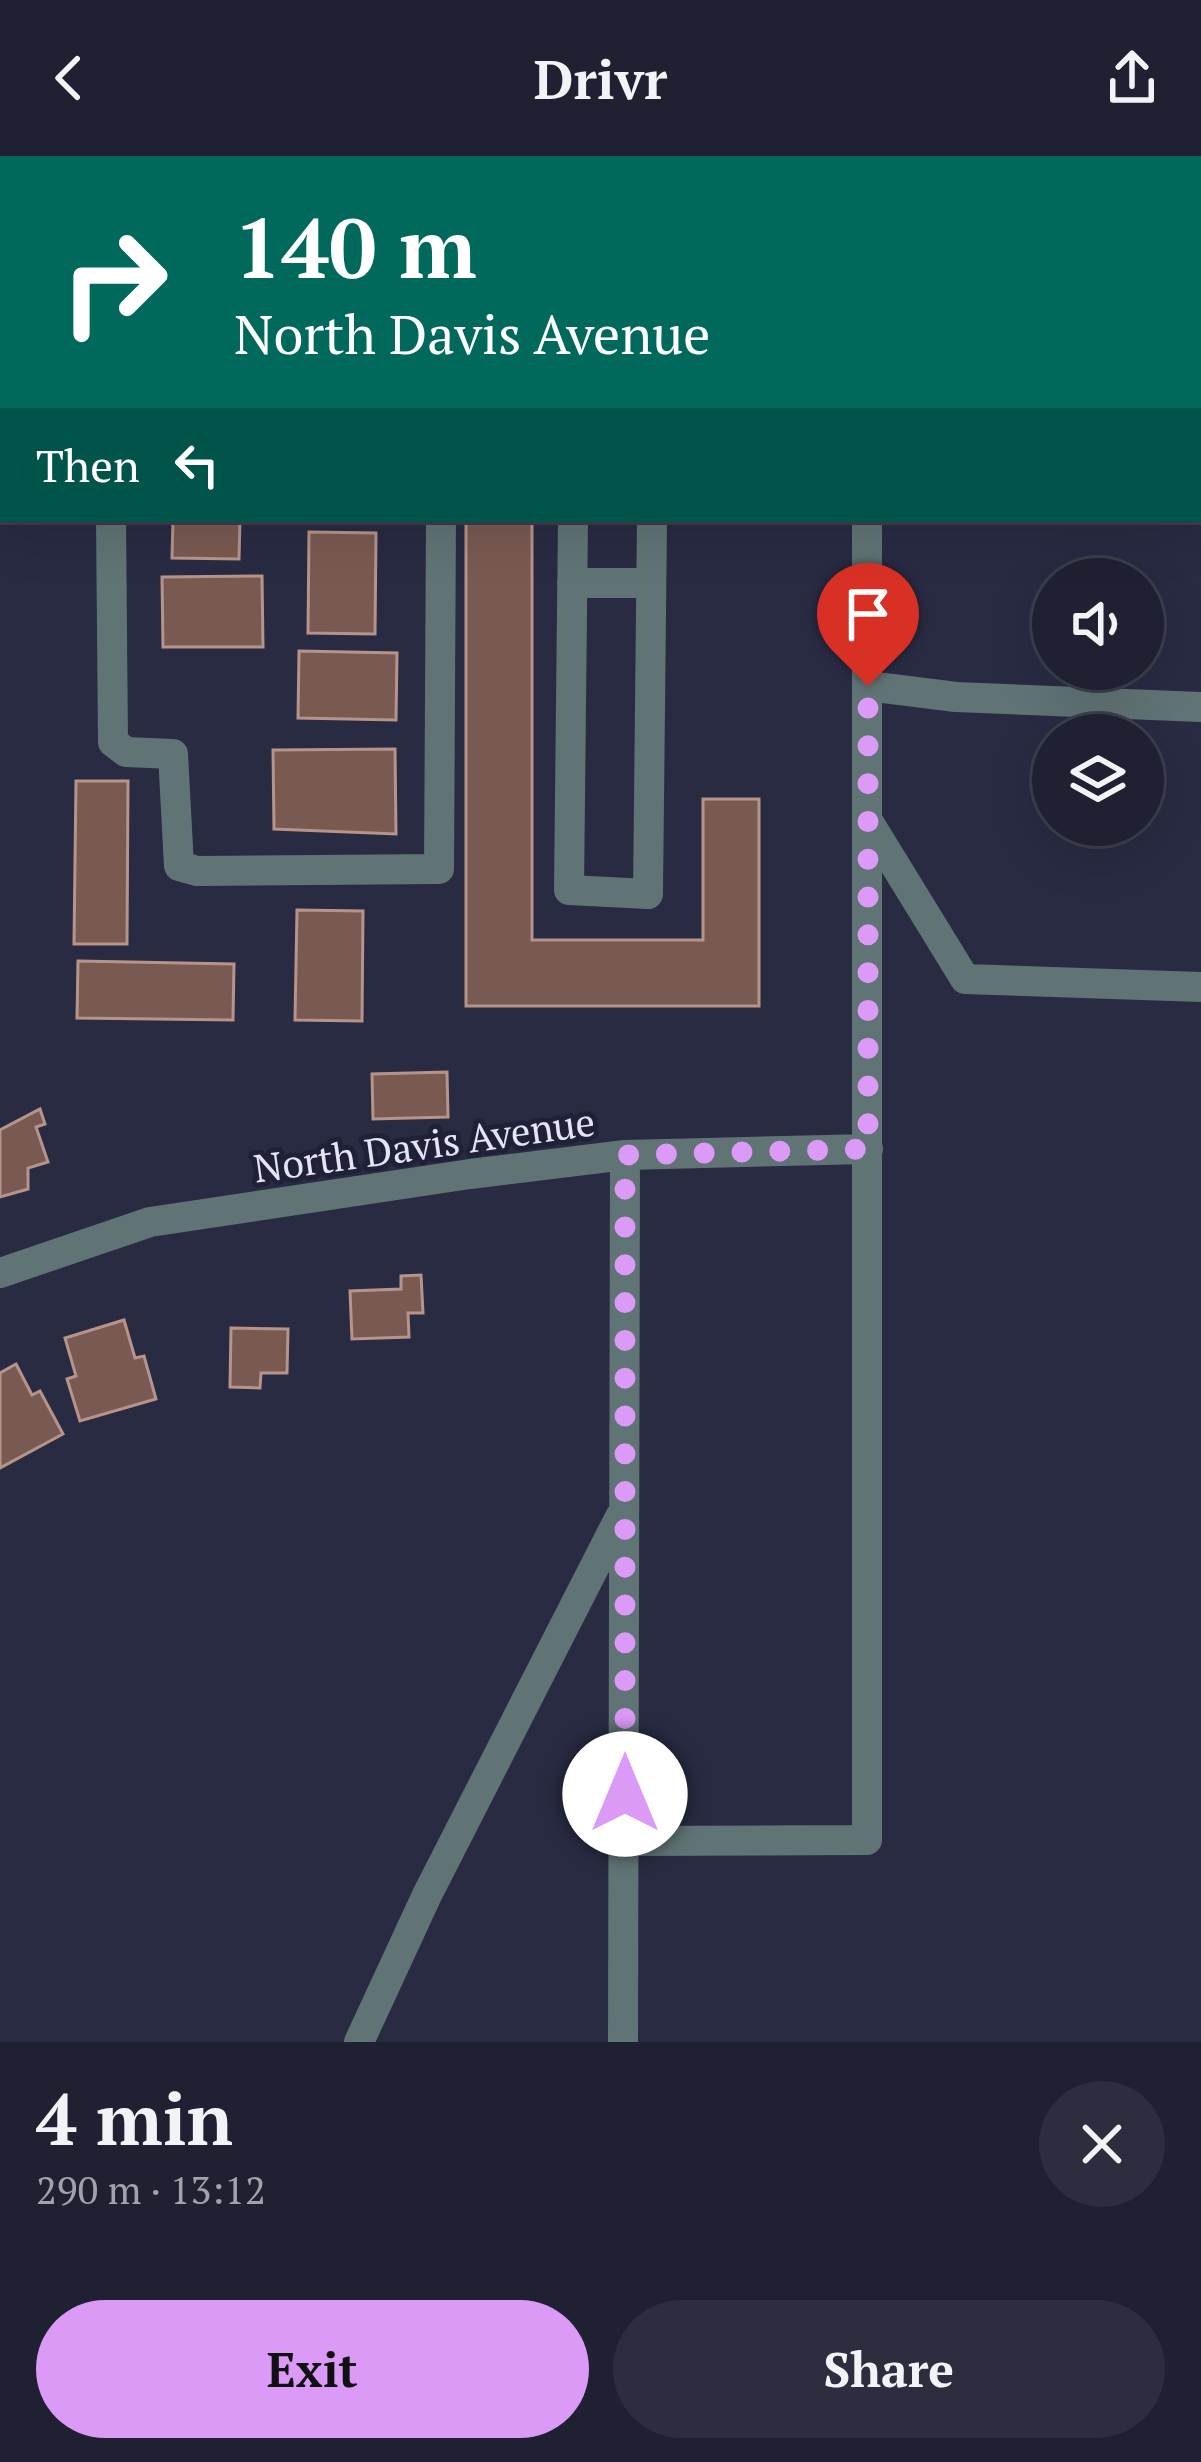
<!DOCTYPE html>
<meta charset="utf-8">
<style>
:root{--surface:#1f2032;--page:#2c2d3e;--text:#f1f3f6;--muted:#a1a3ac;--line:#3c3e4d;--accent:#db9af6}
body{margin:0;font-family:"PT Serif",serif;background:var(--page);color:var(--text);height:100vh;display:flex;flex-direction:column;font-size:45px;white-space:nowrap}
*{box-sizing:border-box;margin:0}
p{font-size:39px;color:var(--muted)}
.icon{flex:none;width:66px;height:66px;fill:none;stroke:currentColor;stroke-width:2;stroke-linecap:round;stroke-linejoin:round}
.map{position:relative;height:1886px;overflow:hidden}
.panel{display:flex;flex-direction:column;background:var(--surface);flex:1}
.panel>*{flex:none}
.top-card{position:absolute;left:0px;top:0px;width:1203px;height:366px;box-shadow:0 12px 48px #0002,0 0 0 3px var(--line);background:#00695c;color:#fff;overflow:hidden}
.buttons{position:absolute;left:1032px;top:402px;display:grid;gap:24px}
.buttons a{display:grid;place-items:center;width:132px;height:132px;border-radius:50%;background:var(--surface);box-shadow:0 12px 48px #0002,0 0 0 3px var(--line);font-size:60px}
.pin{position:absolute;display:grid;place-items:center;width:102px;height:102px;color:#fff;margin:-123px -51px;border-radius:50% 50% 50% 0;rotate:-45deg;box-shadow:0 0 12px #0007}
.pin .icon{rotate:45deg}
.me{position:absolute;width:132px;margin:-66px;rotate:0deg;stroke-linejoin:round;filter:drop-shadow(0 0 9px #0008)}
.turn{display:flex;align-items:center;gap:42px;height:252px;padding:0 36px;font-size:54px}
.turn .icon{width:156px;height:156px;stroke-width:2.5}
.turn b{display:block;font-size:84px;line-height:102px}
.then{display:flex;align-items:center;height:114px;padding:0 36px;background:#0003;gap:24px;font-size:45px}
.round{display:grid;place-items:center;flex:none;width:126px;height:126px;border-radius:63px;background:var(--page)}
.overview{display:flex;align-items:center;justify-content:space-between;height:204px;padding:0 36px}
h1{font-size:72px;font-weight:700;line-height:90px}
.action{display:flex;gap:24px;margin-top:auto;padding:24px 36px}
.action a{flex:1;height:138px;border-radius:72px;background:var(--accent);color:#111;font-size:48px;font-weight:700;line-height:138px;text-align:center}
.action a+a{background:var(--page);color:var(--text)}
header{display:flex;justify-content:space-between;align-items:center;height:156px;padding:0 36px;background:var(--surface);font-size:54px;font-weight:700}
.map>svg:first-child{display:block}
</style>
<header><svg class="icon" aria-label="back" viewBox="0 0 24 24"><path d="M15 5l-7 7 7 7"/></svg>Drivr<svg class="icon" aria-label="share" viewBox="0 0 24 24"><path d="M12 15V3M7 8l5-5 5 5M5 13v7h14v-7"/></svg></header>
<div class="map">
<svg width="1201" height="1886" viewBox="0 0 1201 1886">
<rect width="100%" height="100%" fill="#292b43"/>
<!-- building -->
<path fill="#795a52" stroke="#b6948a" stroke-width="3" d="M162,0H280L162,3Z
M304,0H393V3H304Z
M173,363H240L239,403L172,402Z
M466,363H532V784H703V643H759V850H466Z
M309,376L376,377L375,478L308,477Z
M262,420L263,491H163L162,421Z
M299,495L397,497L396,564L298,562Z
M395,593L396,678L274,673L273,594Z
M76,625H128L127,788H74Z
M297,754L363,755L362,865L295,864Z
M78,805L234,808L233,864L77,862Z
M447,916L448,961L373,963L372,918Z
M40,953L45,968L36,971L48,1006L28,1012V1033L0,1041V974Z
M421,1119L423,1157H408L409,1181L352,1183L350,1135L401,1133V1120Z
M124,1164L135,1202L144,1200L156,1243L80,1265L67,1223L76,1220L65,1182Z
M231,1172L288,1173L287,1217H261L260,1232L230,1231Z
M16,1208L32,1239L40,1235L63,1278L0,1312V1217Z"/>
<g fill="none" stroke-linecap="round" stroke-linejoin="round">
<!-- minor -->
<path stroke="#617475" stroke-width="30" d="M108,0V3
M442,0V3
M865,0V3
M111,363L113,586L126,596L173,598L179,710L197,715L439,713L441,363
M573,363L569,734L648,738L652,363
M572,427H651
M868,530L956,541L1201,551
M868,665L965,823L1201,831
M0,1117L150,1066L470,1018L625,999L868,993
M625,1685L867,1684V363
M359,1886L427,1739L620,1361
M623,1886L625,999"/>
</g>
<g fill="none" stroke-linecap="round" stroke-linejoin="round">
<!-- route -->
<path stroke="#db9af6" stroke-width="21" stroke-dasharray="0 37.8" d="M625,1638V999L868,993V530"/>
</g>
<g text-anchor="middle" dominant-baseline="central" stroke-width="10" stroke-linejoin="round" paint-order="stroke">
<!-- street labels -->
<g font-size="39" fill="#e3e5f5" stroke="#202139">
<text transform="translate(424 988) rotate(-8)">North Davis Avenue</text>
</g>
</g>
</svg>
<div class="buttons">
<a><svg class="icon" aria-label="sound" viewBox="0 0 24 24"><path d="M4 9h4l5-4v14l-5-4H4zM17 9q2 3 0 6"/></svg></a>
<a><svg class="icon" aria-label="layers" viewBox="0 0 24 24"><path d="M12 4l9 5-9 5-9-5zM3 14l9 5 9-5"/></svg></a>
</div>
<div class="pin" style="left:868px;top:530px;background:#d93025"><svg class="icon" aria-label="arrive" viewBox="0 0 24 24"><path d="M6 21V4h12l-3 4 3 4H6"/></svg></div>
<svg class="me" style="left:625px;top:1638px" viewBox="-20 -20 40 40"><circle r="19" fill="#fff"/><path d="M0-13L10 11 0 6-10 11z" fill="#db9af6"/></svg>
<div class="top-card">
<div class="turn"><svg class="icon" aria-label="right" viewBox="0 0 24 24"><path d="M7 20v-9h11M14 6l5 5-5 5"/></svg><div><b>140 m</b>North Davis Avenue</div></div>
<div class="then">Then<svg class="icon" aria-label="left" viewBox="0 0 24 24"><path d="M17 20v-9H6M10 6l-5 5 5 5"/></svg></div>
</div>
</div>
<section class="panel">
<div class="overview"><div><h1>4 min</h1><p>290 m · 13:12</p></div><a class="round"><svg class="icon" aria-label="close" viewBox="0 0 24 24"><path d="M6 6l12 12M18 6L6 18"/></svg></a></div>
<div class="action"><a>Exit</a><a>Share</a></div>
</section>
